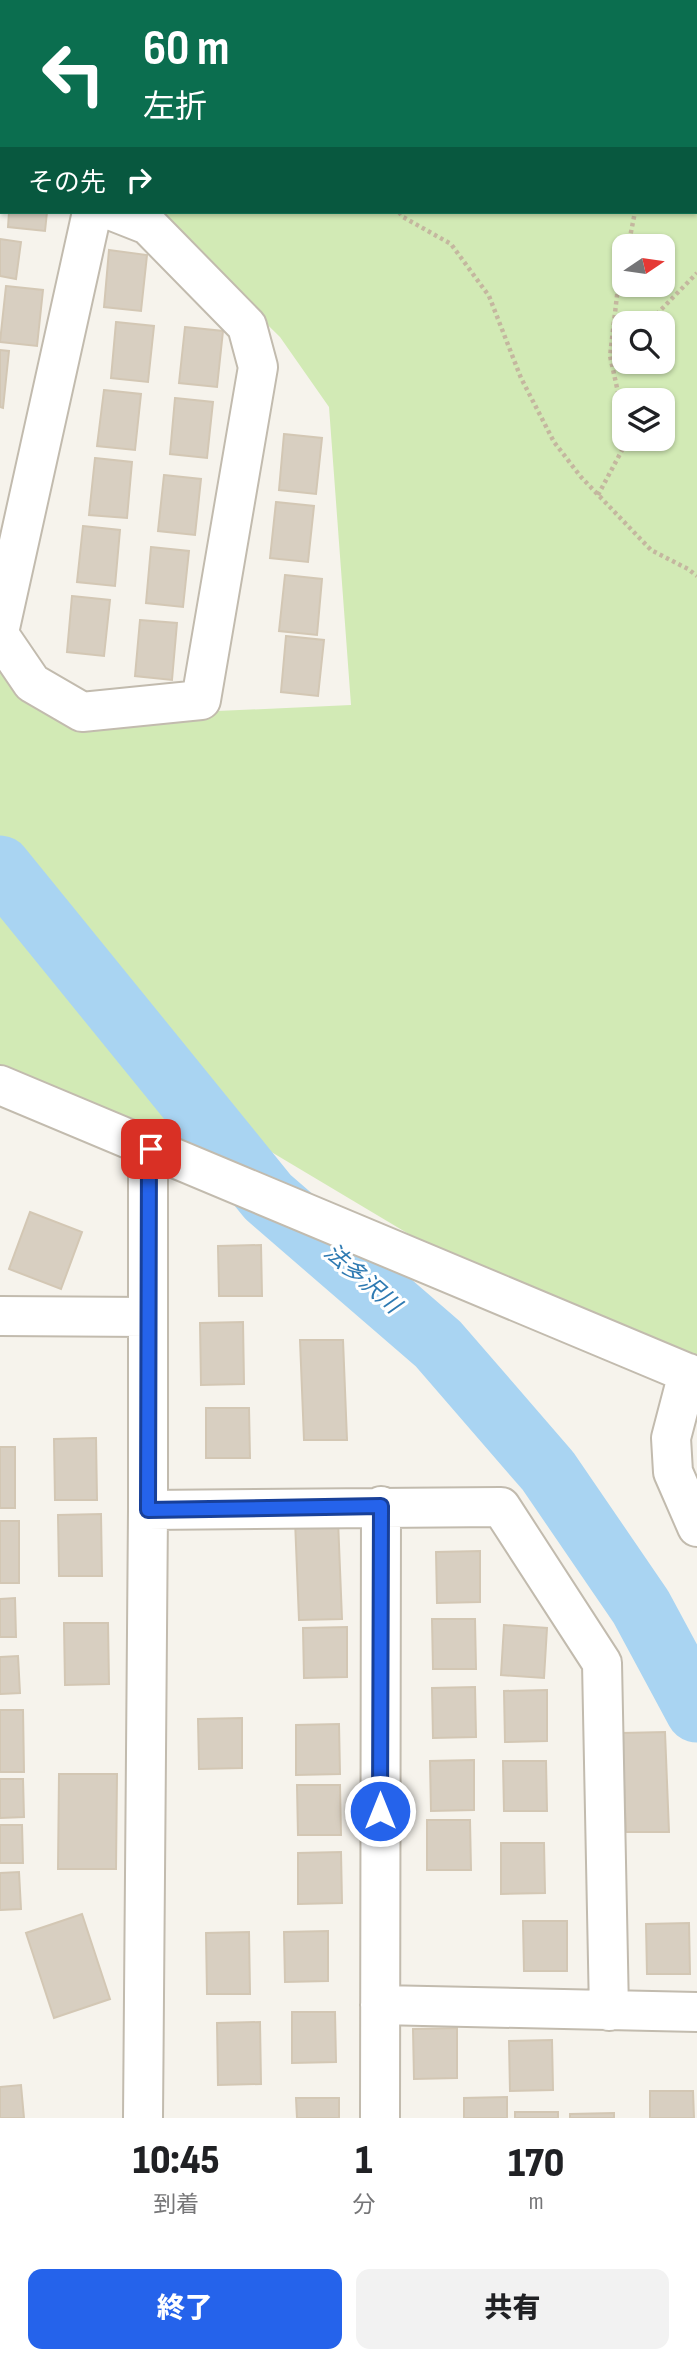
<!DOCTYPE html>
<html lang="ja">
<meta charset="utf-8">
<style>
:root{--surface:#fff;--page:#f2f2f2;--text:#202124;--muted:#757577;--accent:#2563eb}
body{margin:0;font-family:"Sofia Sans Condensed","Noto Sans JP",sans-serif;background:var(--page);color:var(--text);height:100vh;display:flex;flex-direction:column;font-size:26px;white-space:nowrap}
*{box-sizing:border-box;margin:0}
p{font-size:23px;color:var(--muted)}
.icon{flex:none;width:38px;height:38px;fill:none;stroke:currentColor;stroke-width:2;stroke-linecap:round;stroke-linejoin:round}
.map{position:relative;height:2118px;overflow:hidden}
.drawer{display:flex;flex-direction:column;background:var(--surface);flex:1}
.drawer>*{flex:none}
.guide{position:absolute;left:0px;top:0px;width:698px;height:214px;box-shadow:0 2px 5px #0004;background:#0b6e4f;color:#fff;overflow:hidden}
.needle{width:46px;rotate:77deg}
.fabs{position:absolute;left:612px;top:234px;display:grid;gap:14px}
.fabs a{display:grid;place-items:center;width:63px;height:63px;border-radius:14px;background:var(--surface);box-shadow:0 2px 5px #0004;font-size:35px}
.pin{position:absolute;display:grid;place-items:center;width:60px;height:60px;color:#fff;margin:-30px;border-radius:14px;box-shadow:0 4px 10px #0006}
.me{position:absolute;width:77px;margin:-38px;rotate:0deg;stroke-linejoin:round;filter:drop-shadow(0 0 5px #0008)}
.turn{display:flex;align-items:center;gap:24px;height:147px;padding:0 28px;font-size:32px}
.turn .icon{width:91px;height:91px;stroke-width:2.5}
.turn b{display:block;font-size:49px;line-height:60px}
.then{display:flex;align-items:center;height:66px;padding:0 28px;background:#0003;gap:14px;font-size:26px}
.eta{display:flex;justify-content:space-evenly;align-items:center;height:119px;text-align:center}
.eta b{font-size:42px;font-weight:800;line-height:49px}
.cta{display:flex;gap:14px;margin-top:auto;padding:14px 28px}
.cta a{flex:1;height:80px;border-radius:14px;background:var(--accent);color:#fff;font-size:28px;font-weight:800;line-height:80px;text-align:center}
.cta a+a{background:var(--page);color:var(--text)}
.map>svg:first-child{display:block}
</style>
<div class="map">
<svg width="697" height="2118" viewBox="0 0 697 2118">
<rect width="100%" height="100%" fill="#f6f3ec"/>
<!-- green -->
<path fill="#d2eab5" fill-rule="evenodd" d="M212,0H697V1377L531,1307L263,1147L254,1136L211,1159L0,1080V642L85,717L351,705L329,407L280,337L153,212H696V2H211ZM625,247H663V285H625ZM625,324H663V362H625ZM625,401H663V439H625Z"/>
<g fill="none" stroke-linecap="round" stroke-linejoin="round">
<!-- river -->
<path stroke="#a9d4f2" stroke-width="63" d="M0,867L268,1197L438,1344L548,1471L641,1607L697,1711"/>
</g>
<!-- building -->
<path fill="#d8cfc1" stroke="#d3c7b4" stroke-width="2" d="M0,0H5L2,2L1,32Z
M50,0H106L50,2Z
M9,212H47L45,231L8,227Z
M0,239L21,242L16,279L0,276Z
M109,250L147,255L141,311L104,307Z
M6,286L43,290L37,346L0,342Z
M116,322L154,326L148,382L111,378Z
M185,327L223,331L217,387L179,383Z
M0,350L9,351L3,408L0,407Z
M104,390L141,394L135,450L97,446Z
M175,398L213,402L207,458L170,454Z
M284,434L322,438L316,494L279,490Z
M95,458L132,462L127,518L89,515Z
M164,475L201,479L195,535L158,531Z
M276,502L314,506L308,562L270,558Z
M83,526L120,530L115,586L77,582Z
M151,547L189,551L183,607L146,603Z
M285,575L322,579L317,635L279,631Z
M72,596L110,600L104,656L67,652Z
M140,620L177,623L172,680L135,676Z
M286,636L324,640L318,696L281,692Z
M30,1212L82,1232L61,1289L9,1269Z
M261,1245L262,1296H219L218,1246Z
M243,1322L244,1384L201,1385L200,1323Z
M300,1340H343L347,1440H304Z
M206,1408H249L250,1458H206Z
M96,1438L97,1500H55L54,1439Z
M0,1447H15V1508H0Z
M101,1514L102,1576H59L58,1515Z
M295,1520H338L342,1619L299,1620Z
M0,1521H19V1583H0Z
M480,1551V1602L437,1603L436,1552Z
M15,1598L16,1637H0V1599Z
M432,1619H475L476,1669H433Z
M64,1623H108L109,1684L65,1685Z
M504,1625L547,1628L544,1678L501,1675Z
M347,1627V1677L304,1678L303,1628Z
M18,1656L20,1693L0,1694V1657Z
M475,1687L476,1737L433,1738L432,1688Z
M547,1690V1741L505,1742L504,1691Z
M0,1710H23L24,1772H0Z
M242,1718V1768L199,1769L198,1719Z
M339,1724L340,1774L296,1775V1725Z
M665,1732L669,1832H626L622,1733Z
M474,1760V1810L431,1811L430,1761Z
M503,1761H546L547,1811H504Z
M59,1774H117L116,1869H58Z
M0,1779H23L24,1817L0,1818Z
M297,1785H340L341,1835H298Z
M427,1820H470L471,1870H427Z
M0,1825H22L23,1863H0Z
M501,1843H544L545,1893L501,1894Z
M341,1852L342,1903L298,1904V1853Z
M19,1872L21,1909L0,1910V1873Z
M82,1914L110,1999L54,2018L26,1933Z
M523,1921H567V1971H524Z
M689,1923L690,1974H647L646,1924Z
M328,1931V1981L285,1982L284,1932Z
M249,1932L250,1994H207L206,1933Z
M292,2012H335L336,2062L292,2063Z
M260,2022L261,2084L218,2085L217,2023Z
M457,2028V2078L414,2079L413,2029Z
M552,2040L553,2090L510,2091L509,2041Z
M21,2085L24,2118H0V2087Z
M650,2091H693L694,2118H650Z
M507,2097V2118H464V2098Z
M296,2098H339V2118H297Z
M515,2112H558V2118H515Z
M614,2113V2118H570V2114Z"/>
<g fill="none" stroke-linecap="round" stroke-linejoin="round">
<defs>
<path id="minor" d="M0,67H2
M0,628L92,212
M0,636L32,683L82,712L201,700L258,367L247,326L148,225L115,212
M0,1085L697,1377
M0,1316L148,1317
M688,1373L671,1438L673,1472L697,1527
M148,1510L501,1507L602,1663L609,2011
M380,2005L697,2012
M143,2118L148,1510V1148
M380,2118L381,1506"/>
</defs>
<!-- minor casing -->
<use href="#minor" stroke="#c2bbae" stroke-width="42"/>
<!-- path -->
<path stroke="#c4b79f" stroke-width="4.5" stroke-dasharray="3.5 3.5" stroke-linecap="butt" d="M336,0V2
M607,0L608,2
M399,212L403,217L451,244L489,296L521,378L554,442L581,477L651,550L688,569L697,576
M628,247L635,212
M625,260L618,287L610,356L625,424
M639,324L649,322L697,273
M614,329L625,327
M598,495L628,439"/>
<!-- minor -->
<use href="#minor" stroke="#fff" stroke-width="38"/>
</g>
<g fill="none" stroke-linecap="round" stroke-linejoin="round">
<defs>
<path id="route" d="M151,1149L149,1148L148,1510L381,1506L380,1811"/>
</defs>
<!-- route casing -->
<use href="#route" stroke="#184099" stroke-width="18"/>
<!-- route -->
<use href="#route" stroke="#2563eb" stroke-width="12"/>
</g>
<g text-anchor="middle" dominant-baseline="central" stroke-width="6" stroke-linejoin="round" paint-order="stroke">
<!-- water labels -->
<g font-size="23" font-style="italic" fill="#2e7ab2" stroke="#fff">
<text transform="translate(362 1279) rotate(41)">法多沢川</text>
</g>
</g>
</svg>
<div class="fabs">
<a><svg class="needle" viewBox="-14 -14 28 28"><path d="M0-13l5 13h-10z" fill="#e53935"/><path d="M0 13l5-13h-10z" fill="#757577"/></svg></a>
<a><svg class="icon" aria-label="search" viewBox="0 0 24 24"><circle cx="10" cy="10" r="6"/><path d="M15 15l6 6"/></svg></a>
<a><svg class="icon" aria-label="layers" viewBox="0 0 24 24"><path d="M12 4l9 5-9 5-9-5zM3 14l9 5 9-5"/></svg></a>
</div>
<div class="pin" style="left:151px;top:1149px;background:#d93025"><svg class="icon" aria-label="arrive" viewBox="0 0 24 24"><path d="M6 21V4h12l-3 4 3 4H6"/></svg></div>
<svg class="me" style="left:380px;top:1811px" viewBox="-20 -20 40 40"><circle r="17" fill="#2563eb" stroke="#fff" stroke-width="3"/><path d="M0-11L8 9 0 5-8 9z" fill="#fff"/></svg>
<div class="guide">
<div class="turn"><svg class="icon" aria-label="left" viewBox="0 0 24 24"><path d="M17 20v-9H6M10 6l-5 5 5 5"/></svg><div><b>60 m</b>左折</div></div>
<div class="then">その先<svg class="icon" aria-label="right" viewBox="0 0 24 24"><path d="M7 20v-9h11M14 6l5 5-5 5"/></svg></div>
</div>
</div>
<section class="drawer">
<div class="eta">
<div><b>10:45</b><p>到着</p></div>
<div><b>1</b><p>分</p></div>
<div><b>170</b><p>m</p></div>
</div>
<div class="cta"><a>終了</a><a>共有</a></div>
</section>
